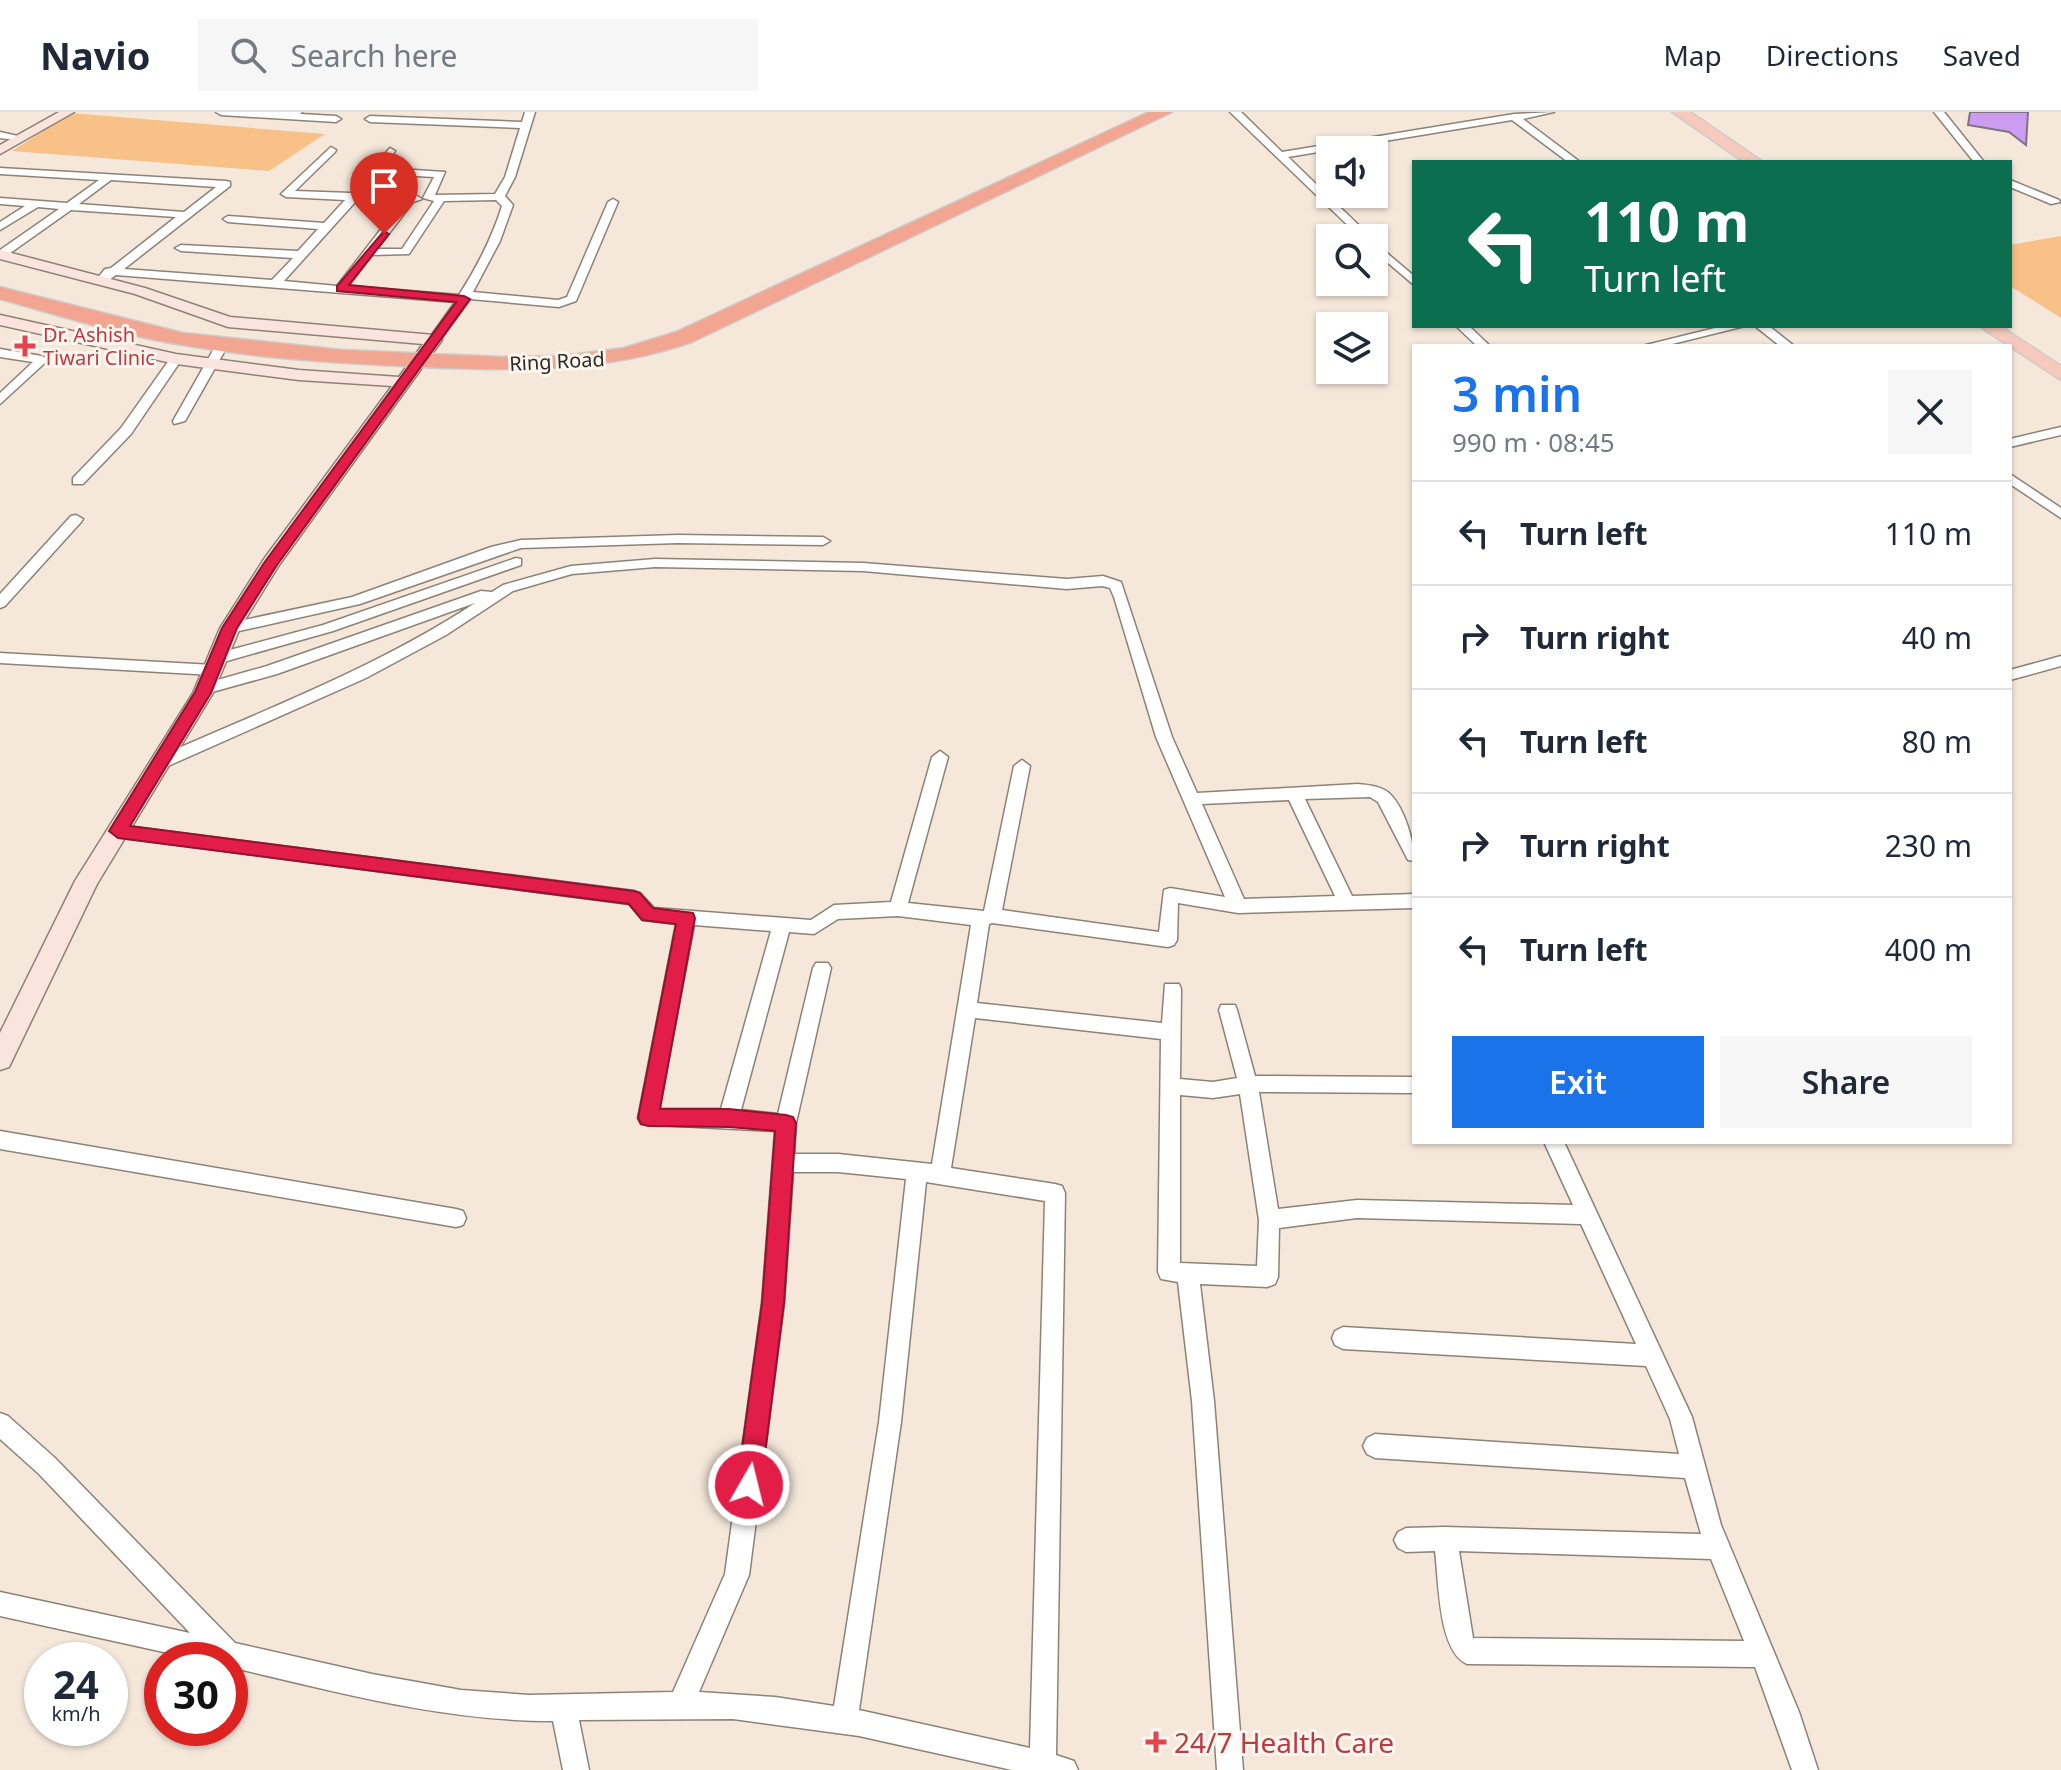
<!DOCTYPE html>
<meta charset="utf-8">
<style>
:root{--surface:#fff;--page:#f6f6f7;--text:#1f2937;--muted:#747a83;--line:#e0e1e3;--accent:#1a73e8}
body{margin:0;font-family:"Noto Sans",sans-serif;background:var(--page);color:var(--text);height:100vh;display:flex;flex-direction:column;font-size:30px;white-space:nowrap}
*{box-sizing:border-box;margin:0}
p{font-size:26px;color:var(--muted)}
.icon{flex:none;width:44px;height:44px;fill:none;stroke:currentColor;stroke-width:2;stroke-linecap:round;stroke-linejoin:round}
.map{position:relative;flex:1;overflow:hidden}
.side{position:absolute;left:1412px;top:232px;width:600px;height:800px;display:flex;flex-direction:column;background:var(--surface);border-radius:0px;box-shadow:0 2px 6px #0004}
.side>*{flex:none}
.hud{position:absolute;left:1412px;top:48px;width:600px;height:168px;border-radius:0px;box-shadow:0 2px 6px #0004;background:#0b6e4f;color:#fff;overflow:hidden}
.buttons{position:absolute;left:1316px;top:24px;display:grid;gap:16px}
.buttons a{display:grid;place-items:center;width:72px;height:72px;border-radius:0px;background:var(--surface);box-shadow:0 2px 6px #0004;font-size:40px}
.speed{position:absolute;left:24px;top:1530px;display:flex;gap:16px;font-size:40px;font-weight:700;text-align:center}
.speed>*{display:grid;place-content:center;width:104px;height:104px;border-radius:50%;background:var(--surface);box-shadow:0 2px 6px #0004;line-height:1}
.speed small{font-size:20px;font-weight:400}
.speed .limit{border:12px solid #d22;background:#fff;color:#111}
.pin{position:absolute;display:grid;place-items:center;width:68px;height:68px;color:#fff;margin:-82px -34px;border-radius:50% 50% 50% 0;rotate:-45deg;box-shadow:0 0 8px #0007}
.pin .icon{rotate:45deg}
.me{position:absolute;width:88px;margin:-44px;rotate:8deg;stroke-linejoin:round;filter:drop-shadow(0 0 6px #0008)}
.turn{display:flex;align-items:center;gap:28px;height:168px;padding:0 40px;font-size:36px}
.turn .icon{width:104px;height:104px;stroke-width:2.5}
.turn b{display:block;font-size:56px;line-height:68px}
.round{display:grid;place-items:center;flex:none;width:84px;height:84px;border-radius:0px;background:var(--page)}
.headline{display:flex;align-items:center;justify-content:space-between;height:136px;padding:0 40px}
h1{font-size:48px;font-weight:600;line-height:60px;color:var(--accent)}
.primary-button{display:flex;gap:16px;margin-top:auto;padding:16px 40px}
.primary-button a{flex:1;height:92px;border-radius:0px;background:var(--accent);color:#fff;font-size:32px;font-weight:600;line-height:92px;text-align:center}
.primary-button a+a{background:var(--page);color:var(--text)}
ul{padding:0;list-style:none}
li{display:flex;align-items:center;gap:24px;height:104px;padding:0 40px;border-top:2px solid var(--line)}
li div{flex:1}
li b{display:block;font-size:30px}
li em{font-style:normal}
header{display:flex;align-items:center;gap:48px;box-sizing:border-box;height:112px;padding:0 40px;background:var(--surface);border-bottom:2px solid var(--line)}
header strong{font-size:38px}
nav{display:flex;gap:44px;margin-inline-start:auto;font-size:28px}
.search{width:560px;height:72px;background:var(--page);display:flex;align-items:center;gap:20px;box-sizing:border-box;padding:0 28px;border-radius:0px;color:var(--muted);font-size:30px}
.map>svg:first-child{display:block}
</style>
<header>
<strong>Navio</strong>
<div class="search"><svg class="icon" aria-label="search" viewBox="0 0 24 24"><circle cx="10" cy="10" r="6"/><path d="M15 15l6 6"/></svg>Search here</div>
<nav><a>Map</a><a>Directions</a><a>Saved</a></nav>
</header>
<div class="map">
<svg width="2061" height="1658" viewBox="0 0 2061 1658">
<rect width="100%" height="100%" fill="#f5e8db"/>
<!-- green -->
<path fill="#f7c188" d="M71,1L325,22L269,59L12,39Z
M2061,124V206L2010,174V133Z"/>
<!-- building -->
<path fill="#cd9bef" stroke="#7c7482" stroke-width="2" d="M1970,0H2028L2026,33L2009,20L1968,13Z"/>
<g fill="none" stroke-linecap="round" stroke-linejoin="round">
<defs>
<path id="street" d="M216,0H302L300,2L336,4L341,7L336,10L221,3Z
M525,0H535L515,65L505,84L513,93L500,129L473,180L558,188L567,185L608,90L613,87L618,90L576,189L559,195L470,187L438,231L428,228L455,190L116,163L106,170H98L96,168L105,157L111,156L176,105L71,98L6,144L0,145V138L59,97L38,95L0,118V110L25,94L0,92V86L67,91L99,68L0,62V56L226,69L230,70V74L124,157L272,168L293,146L181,139L175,136L181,133L298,139L318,117L228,110L223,107L228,104L324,111L345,88L286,85L281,82L331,35L336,38L335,40L295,79L351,81L390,36L395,39L384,56L445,60L435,83L495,82L505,65L520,16L370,10L365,7L370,4L522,10ZM380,62L434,65L423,86L434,89L402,137H377L413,90L422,87L417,84L362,82ZM111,68L216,75L184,100L79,92ZM357,88L402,90L337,174L284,169ZM496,88L502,94C492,126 477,155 459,183L348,174L372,143L409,142L444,89Z
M1230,0H1241L1282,40L1514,2L1554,0L1523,7L1580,50H1568L1512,8L1288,45L1372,126H1361Z
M1934,0H1944L1984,50H1974Z
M0,20L27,26L22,29L0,26Z
M2010,68L2059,88L2060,90L2051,92L2010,75Z
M1374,130L1414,164V173L1374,139Z
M1456,214H1469L1490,234H1477Z
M1723,214H1745L1664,234H1642Z
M1755,214H1769L1794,234H1780Z
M222,229L228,233L185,309L174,312L173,309L216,233Z
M0,237L42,244L48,248L0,292V281L33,250L0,245Z
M172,244L182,247L131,322L83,372H73V366L121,316Z
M2061,315V323L2010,335V327Z
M2010,362L2061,396V406L2010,372Z
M76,403L83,407L81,410L5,494L0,496V482L71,404Z
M678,423L823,425L830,429L823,433L678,431L521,436L360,492L230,521L223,516L230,511L352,485L491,435L521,428Z
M516,446L521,447V453L333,519L220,551L212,546L215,542L323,513Z
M655,447L863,451L1067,467L1103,464L1121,470L1172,625L1197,681L1358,672C1368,673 1382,674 1390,682C1405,697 1414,729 1414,749L1408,748L1378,690L1370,685L1305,687L1352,784L1414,782V796L1238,801L1178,791L1177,828L1174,833L1168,835L992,811L989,812L977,891L1162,911L1165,872H1179L1181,877L1180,967L1213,970L1237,966L1219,898L1221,893H1235L1237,898L1255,964L1414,965V981L1259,980L1278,1097L1357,1088L1573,1093L1544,1030H1564L1692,1305L1721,1413L1799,1600L1818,1658H1792L1755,1555L1467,1552C1438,1539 1439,1469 1435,1439L1406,1440L1398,1436L1394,1428L1398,1420L1406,1416L1445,1415L1701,1422L1685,1366L1375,1346L1367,1342L1363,1334L1367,1326L1375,1322L1679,1342L1670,1307L1646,1254L1343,1237L1335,1233L1332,1226L1335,1219L1343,1215L1636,1232L1581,1112L1357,1106L1279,1116L1278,1165L1275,1172L1267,1175L1200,1172L1214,1289L1243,1658H1217L1192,1289L1178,1170L1161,1167L1158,1160L1161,927L975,906L951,1056L1055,1072L1062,1074L1065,1081L1056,1643L1074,1649L1078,1658H1012L859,1624L733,1607L579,1608L589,1658H563L553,1609C443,1609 337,1580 230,1555V1548H200L0,1504V1480L190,1521L39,1362L0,1327V1301L8,1304L55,1346L235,1531L372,1562L461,1578L529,1583L673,1580L725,1462L762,1191L775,1019L641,1012L638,1006L676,812L643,808L629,792L118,725L110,719L112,715L118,713L634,779L640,781L654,796L811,808L834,793L891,790L932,645L940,639L948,645L908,791L984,799L1014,654L1022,648L1030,654L1002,798L1159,820L1164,778L1170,776L1225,785L1156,625L1114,485L1110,476L1102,474L1067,477L863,459L655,455L572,462L513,479L446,523L366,566L168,654H156L154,650L156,646C264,598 376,556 475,491L277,562L205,582L200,581L197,577L200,573L267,554L481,479L492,480L503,473L571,454ZM1289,688L1335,784L1244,787L1202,692ZM898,804L971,813L932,1052L838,1042H794L796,1011L831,856L828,851H816L813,856L778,1002L741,998L789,820L814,822L838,807ZM694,813L771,819L721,997H659ZM1240,982L1259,1108L1257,1154L1180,1151V983L1213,986ZM793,1060H838L906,1067L879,1310L834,1594L775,1585L699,1580L749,1463L784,1191ZM926,1070L1045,1089L1030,1636L859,1598L901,1310ZM1459,1439L1711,1447L1744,1529L1473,1526Z
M0,541L213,553L221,558L213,563L0,551Z
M2061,544V554L2010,568V558Z
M0,1019L456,1097L463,1099L466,1106L463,1113L456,1115L0,1037Z"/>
<path id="secondary" d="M59,0H74L0,42V33Z
M0,138L145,176L230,205L434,223L442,228L279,453L240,516L213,581L97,772L9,955L0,958V921L75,769L193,581L220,516L264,447L392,274L299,268L176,252L0,213V203L176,242L299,258L399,265L423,232L228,215L135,182L0,147Z"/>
<path id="primary" d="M1672,0H1690L1763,50H1744Z
M1979,214H2000L2061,254V268Z"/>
<path id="highway" d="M1149,0H1172L692,230C602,261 514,259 420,255C341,251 262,247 183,233C121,223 61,204 0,187V175L183,221L342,238L501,245L563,244L624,236L676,220Z"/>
</defs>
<!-- street casing -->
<use href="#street" stroke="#8d8276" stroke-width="3"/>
<!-- secondary casing -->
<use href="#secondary" stroke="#8d8276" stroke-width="3"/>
<!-- primary casing -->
<use href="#primary" stroke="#cdccca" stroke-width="3"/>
<!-- highway casing -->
<use href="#highway" stroke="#cdccca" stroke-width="3"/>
<!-- street -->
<use href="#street" fill="#fff" fill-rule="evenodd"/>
<!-- secondary -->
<use href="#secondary" fill="#fbe4de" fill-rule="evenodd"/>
<!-- primary -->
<use href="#primary" fill="#f7c9bd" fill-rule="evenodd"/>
<!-- highway -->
<use href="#highway" fill="#f2a591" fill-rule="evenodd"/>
</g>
<!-- route -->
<path fill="#e11d48" stroke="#92132f" stroke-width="2" d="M384,119L389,122L349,173L464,184L470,187L277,453L237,516L211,581L130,714L634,779L640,781L653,796L693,801L695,806L660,997H729L786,1003L793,1005L796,1011L784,1191L761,1373L757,1381L749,1384L741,1381L737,1373L762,1191L775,1019L729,1015L648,1014L641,1012L638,1006L676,812L642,808L629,792L118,726L109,719L195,580L222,516L264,451L456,190L337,179V174Z"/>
<!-- markers -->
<g fill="#e0444e" stroke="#fef7ef" stroke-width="3">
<path d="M21 222h8v8h8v8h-8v8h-8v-8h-8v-8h8z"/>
<path d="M1152 1618h8v8h8v8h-8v8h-8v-8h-8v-8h8z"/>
</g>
<g text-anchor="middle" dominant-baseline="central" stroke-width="6" stroke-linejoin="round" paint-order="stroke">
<!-- far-health labels -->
<g font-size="20" fill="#be3a42" stroke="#fef7ef" text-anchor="start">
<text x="43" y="222">Dr. Ashish<tspan x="43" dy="23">Tiwari Clinic</tspan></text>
</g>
<!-- far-street labels -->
<g font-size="20" fill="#2e2924" stroke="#fef7ef">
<text transform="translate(557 249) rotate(-3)">Ring Road</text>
</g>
<!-- near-health labels -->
<g font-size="28" fill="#be3a42" stroke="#fef7ef" text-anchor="start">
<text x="1174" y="1630">24/7 Health Care</text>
</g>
</g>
</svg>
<div class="buttons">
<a><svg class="icon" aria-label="sound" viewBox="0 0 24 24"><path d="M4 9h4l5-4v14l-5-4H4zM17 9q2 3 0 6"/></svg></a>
<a><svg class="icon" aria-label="search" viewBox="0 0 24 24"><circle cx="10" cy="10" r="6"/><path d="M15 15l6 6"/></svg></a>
<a><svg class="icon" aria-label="layers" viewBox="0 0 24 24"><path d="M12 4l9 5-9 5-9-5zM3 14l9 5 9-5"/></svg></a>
</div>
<div class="speed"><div>24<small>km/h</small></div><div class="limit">30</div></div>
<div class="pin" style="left:384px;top:122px;background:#d93025"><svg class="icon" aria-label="arrive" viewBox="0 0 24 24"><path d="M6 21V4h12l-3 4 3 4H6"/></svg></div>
<svg class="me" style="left:749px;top:1373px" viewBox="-20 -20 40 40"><circle r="17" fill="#e11d48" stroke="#fff" stroke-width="3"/><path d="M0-11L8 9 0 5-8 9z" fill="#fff"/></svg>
<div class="hud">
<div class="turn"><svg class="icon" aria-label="left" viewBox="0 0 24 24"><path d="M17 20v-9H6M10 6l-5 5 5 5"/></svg><div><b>110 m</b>Turn left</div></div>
</div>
<section class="side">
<div class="headline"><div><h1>3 min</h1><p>990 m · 08:45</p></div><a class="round"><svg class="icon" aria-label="close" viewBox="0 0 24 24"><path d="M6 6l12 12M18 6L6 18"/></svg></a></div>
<ul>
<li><svg class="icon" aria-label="left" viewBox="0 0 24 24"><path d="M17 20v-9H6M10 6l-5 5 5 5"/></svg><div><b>Turn left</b></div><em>110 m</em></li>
<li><svg class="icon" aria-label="right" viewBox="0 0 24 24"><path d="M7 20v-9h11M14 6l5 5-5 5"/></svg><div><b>Turn right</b></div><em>40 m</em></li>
<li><svg class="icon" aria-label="left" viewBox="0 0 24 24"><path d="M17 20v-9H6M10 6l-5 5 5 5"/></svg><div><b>Turn left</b></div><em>80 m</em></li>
<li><svg class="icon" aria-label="right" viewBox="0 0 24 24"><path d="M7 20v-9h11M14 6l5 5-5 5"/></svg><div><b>Turn right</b></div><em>230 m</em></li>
<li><svg class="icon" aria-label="left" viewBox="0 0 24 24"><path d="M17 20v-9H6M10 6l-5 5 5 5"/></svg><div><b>Turn left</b></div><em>400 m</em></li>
</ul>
<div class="primary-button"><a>Exit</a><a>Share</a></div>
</section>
</div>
